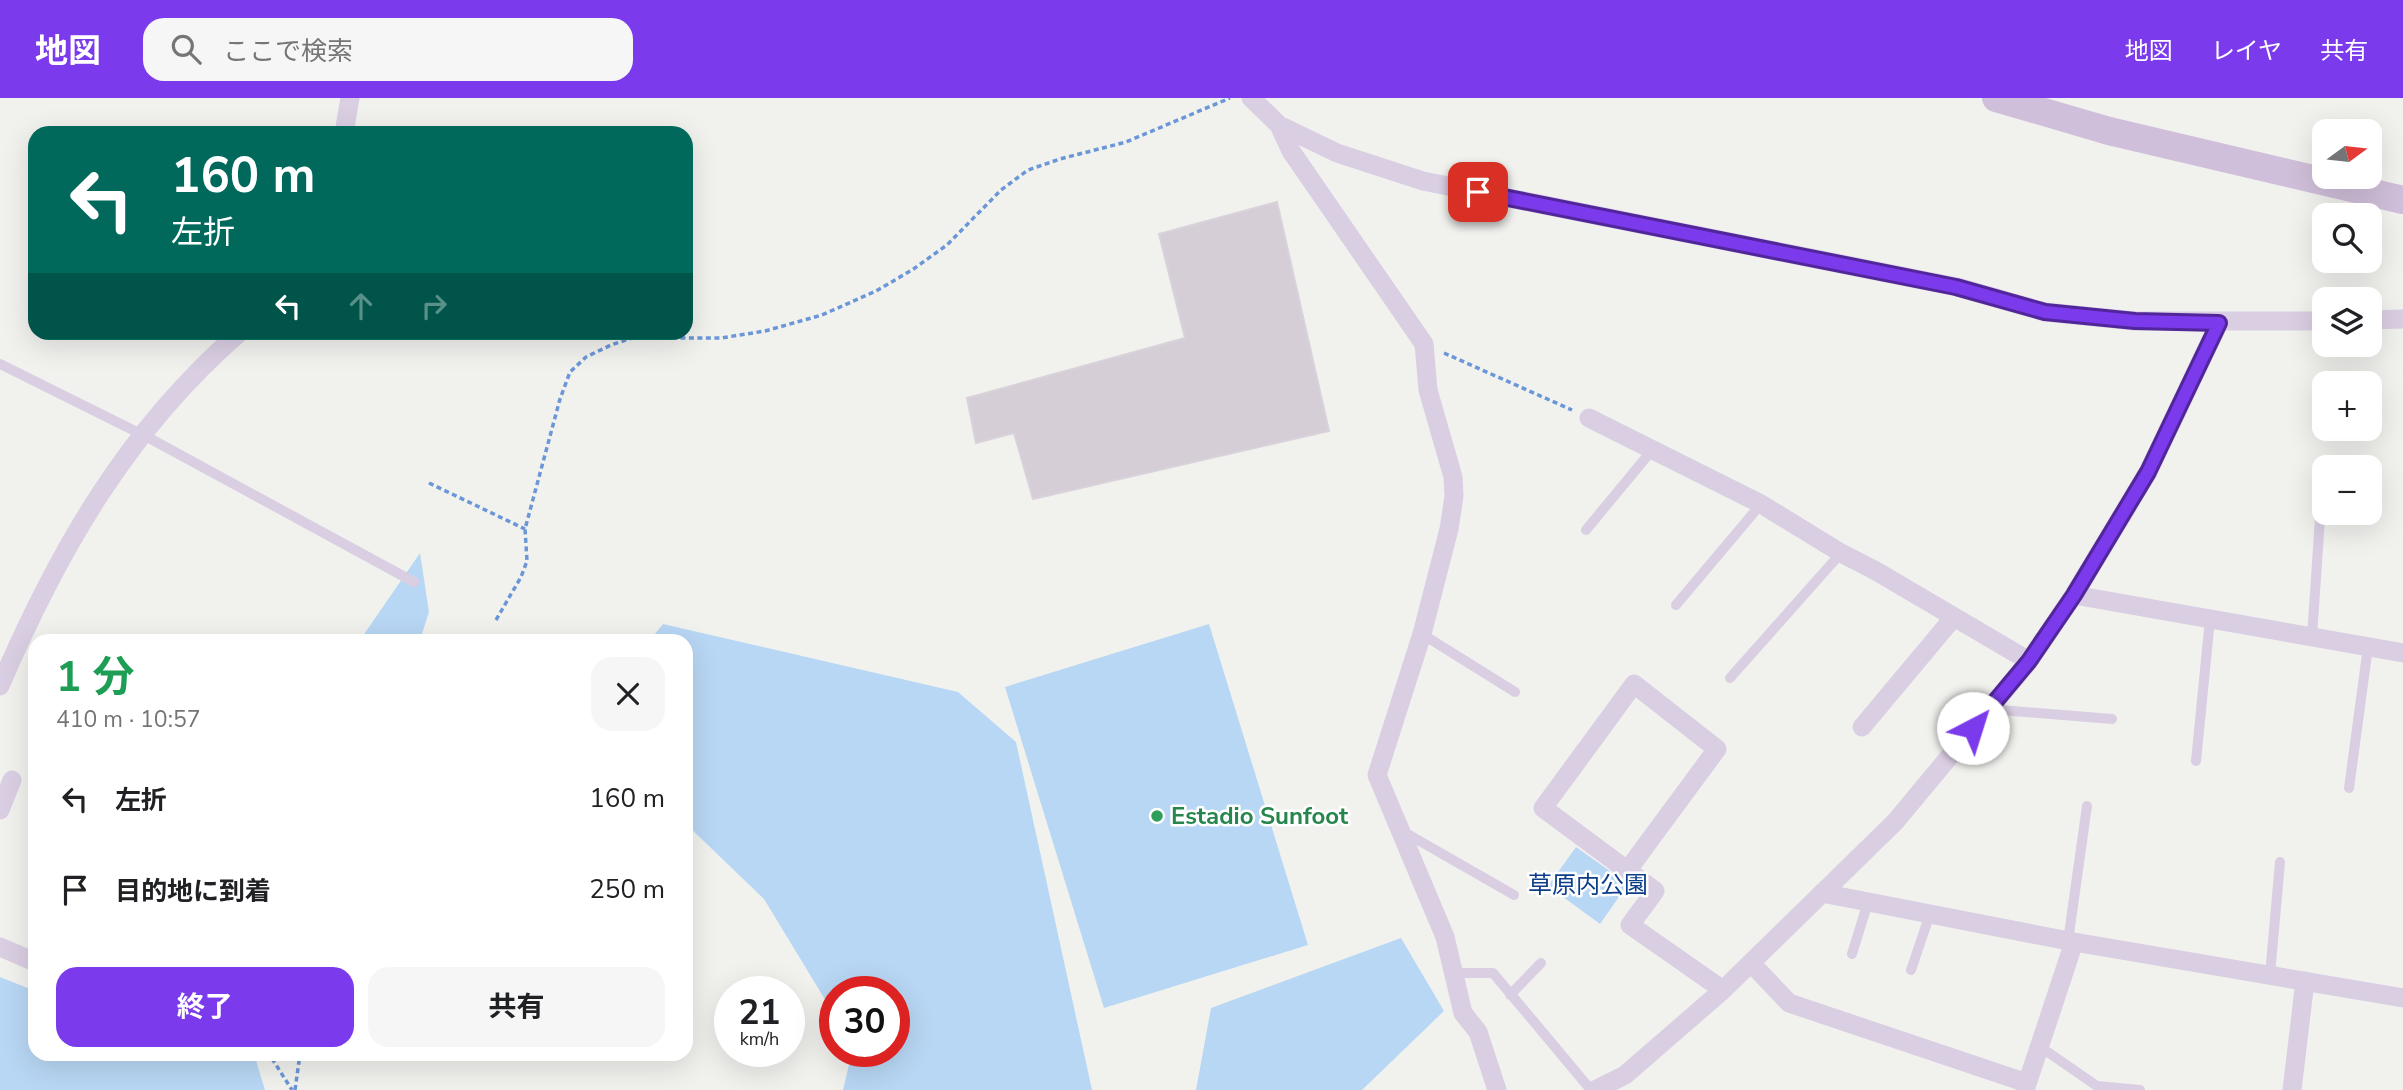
<!DOCTYPE html>
<html lang="ja">
<meta charset="utf-8">
<style>
:root{--surface:#fff;--page:#f6f6f6;--text:#202124;--muted:#757577;--accent:#7c3aed}
body{margin:0;font-family:"Nunito Sans","Noto Sans JP",sans-serif;background:var(--page);color:var(--text);height:100vh;display:flex;flex-direction:column;font-size:26px;white-space:nowrap}
*{box-sizing:border-box;margin:0}
p{font-size:23px;color:var(--muted)}
.icon{flex:none;width:38px;height:38px;fill:none;stroke:currentColor;stroke-width:2;stroke-linecap:round;stroke-linejoin:round}
.map{position:relative;flex:1;overflow:hidden}
.details{position:absolute;left:28px;top:536px;width:665px;height:427px;display:flex;flex-direction:column;background:var(--surface);border-radius:21px;box-shadow:0 7px 28px #0002}
.details>*{flex:none}
.top-card{position:absolute;left:28px;top:28px;width:665px;height:214px;border-radius:21px;box-shadow:0 7px 28px #0002;background:#00695c;color:#fff;overflow:hidden}
.needle{width:46px;rotate:75deg}
.tools{position:absolute;left:2312px;top:21px;display:grid;gap:14px}
.tools a{display:grid;place-items:center;width:70px;height:70px;border-radius:14px;background:var(--surface);box-shadow:0 7px 28px #0002;font-size:35px}
.speed{position:absolute;left:714px;top:878px;display:flex;gap:14px;font-size:35px;font-weight:700;text-align:center}
.speed>*{display:grid;place-content:center;width:91px;height:91px;border-radius:50%;background:var(--surface);box-shadow:0 7px 28px #0002;line-height:1}
.speed small{font-size:18px;font-weight:400}
.speed .limit{border:10px solid #d22;background:#fff;color:#111}
.pin{position:absolute;display:grid;place-items:center;width:60px;height:60px;color:#fff;margin:-30px;border-radius:14px;box-shadow:0 4px 10px #0006}
.me{position:absolute;width:77px;margin:-38px;rotate:40deg;stroke-linejoin:round;filter:drop-shadow(0 0 5px #0008)}
.turn{display:flex;align-items:center;gap:24px;height:147px;padding:0 28px;font-size:32px}
.turn .icon{width:91px;height:91px;stroke-width:2.5}
.turn b{display:block;font-size:49px;line-height:60px}
.lanes{display:flex;align-items:center;height:66px;padding:0 28px;background:#0003;justify-content:center;gap:35px;direction:ltr}
.lanes .off{opacity:.35}
.round{display:grid;place-items:center;flex:none;width:74px;height:74px;border-radius:21px;background:var(--page)}
.summary{display:flex;align-items:center;justify-content:space-between;height:119px;padding:0 28px}
h1{font-size:42px;font-weight:700;line-height:52px;color:#1e9e55}
.primary-button{display:flex;gap:14px;margin-top:auto;padding:14px 28px}
.primary-button a{flex:1;height:80px;border-radius:21px;background:var(--accent);color:#fff;font-size:28px;font-weight:700;line-height:80px;text-align:center}
.primary-button a+a{background:var(--page);color:var(--text)}
ul{padding:0;list-style:none}
li{display:flex;align-items:center;gap:21px;height:91px;padding:0 28px}
li div{flex:1}
li b{display:block;font-size:26px}
li em{font-style:normal}
header{display:flex;align-items:center;gap:42px;box-sizing:border-box;height:98px;padding:0 35px;background:var(--accent);color:#fff}
header strong{font-size:33px}
nav{display:flex;gap:38px;margin-inline-start:auto;font-size:24px}
.search{width:490px;height:63px;background:var(--page);display:flex;align-items:center;gap:18px;box-sizing:border-box;padding:0 24px;border-radius:21px;color:var(--muted);font-size:26px}
.map>svg:first-child{display:block}
</style>
<header>
<strong>地図</strong>
<div class="search"><svg class="icon" aria-label="search" viewBox="0 0 24 24"><circle cx="10" cy="10" r="6"/><path d="M15 15l6 6"/></svg>ここで検索</div>
<nav><a>地図</a><a>レイヤ</a><a>共有</a></nav>
</header>
<div class="map">
<svg width="2403" height="992" viewBox="0 0 2403 992">
<rect width="100%" height="100%" fill="#f1f2ee"/>
<!-- green -->
<path fill="#b8d7f4" d="M420,455L429,514L420,542H360Z
M663,526L958,594L1016,644L1092,992H843L852,954H894V894H835V918L764,801L686,726V542H650Z
M1209,526L1308,847L1104,910L1005,589Z
M1576,749L1628,786L1600,826L1548,788Z
M1401,840L1444,913L1362,992H1196L1211,910Z
M0,879L35,893V956H254L265,992H0Z"/>
<!-- building -->
<path fill="#d5ced7" stroke="#d9d2db" stroke-width="2" d="M1277,104L1329,333L1033,401L1014,335L976,345L967,300L1185,240L1159,136Z"/>
<g fill="none" stroke-linecap="round" stroke-linejoin="round">
<!-- path -->
<path stroke="#6b96d7" stroke-width="3.5" stroke-dasharray="5 3.5" stroke-linecap="butt" d="M1444,255L1572,312
M429,385L525,431
M496,522L521,479L527,463L525,431L560,301L570,274L586,259L611,247L632,240H721L765,233L822,217L876,193L912,172L947,147L1001,92L1028,72L1060,61L1126,44L1230,0
M265,956L271,959L292,992
M295,992L300,956"/>
<!-- lane -->
<path stroke="#dacee3" stroke-width="10" d="M0,266L151,341L414,484
M1586,432L1653,351
M1676,507L1761,406
M1422,536L1515,594
M2312,539L2320,420
M1730,580L1841,455
M1989,611L2112,621
M2196,663L2210,521
M2349,690L2368,549
M1404,734L1514,797
M2068,843L2087,708
M1852,856L1868,804
M1911,872L1930,816
M1455,875H1493L1591,992
M2270,877L2280,764
M1510,897L1541,865
M2039,948L2097,988L2140,992"/>
<!-- street -->
<path stroke="#dacee3" stroke-width="19" d="M1251,0L1279,27L1337,55L1423,83L1957,189L2045,214L2135,223H2324
M1279,27L1291,53L1424,246L1428,292L1453,379L1454,398L1449,431L1422,536L1377,677L1445,839L1463,915L1478,934L1497,992
M344,35L350,0
M2370,222L2403,221
M1589,320L1761,406L1841,455L1876,473L2029,563
M2074,497L2403,555
M0,588C58,453 127,332 240,234
M1862,629L1954,519
M0,712L12,682
M1627,773L1717,651L1634,586L1543,710L1655,793L1630,827L1723,892
M1822,795L2074,844L2403,900
M0,849L35,864
M1751,865L1789,905L2027,985
M1595,992L1625,977L1723,892L1895,724L2029,563L2074,497L2148,374L2219,225
M2025,992L2074,844
M2292,992L2305,883"/>
<!-- secondary -->
<path stroke="#d0bfda" stroke-width="28" d="M1996,0L2109,33L2403,102"/>
</g>
<g fill="none" stroke-linecap="round" stroke-linejoin="round">
<defs>
<path id="route" d="M1478,94L1956,189L2045,214L2135,223L2219,225L2148,374L2074,497L2029,563L1973,630"/>
</defs>
<!-- route casing -->
<use href="#route" stroke="#51269a" stroke-width="18"/>
<!-- route -->
<use href="#route" stroke="#7c3aed" stroke-width="12"/>
</g>
<!-- markers -->
<circle fill="#2e9e5b" stroke="#fff" stroke-width="2.5" cx="1157" cy="718" r="7"/>
<g text-anchor="middle" dominant-baseline="central" stroke-width="5" stroke-linejoin="round" paint-order="stroke">
<!-- leisure labels -->
<g font-size="24" font-weight="bold" fill="#27864d" stroke="#fff" text-anchor="start">
<text x="1171" y="718">Estadio Sunfoot</text>
</g>
<!-- park labels -->
<g font-size="24" fill="#0c3e89" stroke="#fff">
<text x="1588" y="787">草原内公園</text>
</g>
</g>
</svg>
<div class="tools">
<a><svg class="needle" viewBox="-14 -14 28 28"><path d="M0-13l5 13h-10z" fill="#e53935"/><path d="M0 13l5-13h-10z" fill="#757577"/></svg></a>
<a><svg class="icon" aria-label="search" viewBox="0 0 24 24"><circle cx="10" cy="10" r="6"/><path d="M15 15l6 6"/></svg></a>
<a><svg class="icon" aria-label="layers" viewBox="0 0 24 24"><path d="M12 4l9 5-9 5-9-5zM3 14l9 5 9-5"/></svg></a>
<a>+</a>
<a>−</a>
</div>
<div class="speed"><div>21<small>km/h</small></div><div class="limit">30</div></div>
<div class="pin" style="left:1478px;top:94px;background:#d93025"><svg class="icon" aria-label="arrive" viewBox="0 0 24 24"><path d="M6 21V4h12l-3 4 3 4H6"/></svg></div>
<svg class="me" style="left:1973px;top:630px" viewBox="-20 -20 40 40"><circle r="19" fill="#fff"/><path d="M0-13L10 11 0 6-10 11z" fill="#7c3aed"/></svg>
<div class="top-card">
<div class="turn"><svg class="icon" aria-label="left" viewBox="0 0 24 24"><path d="M17 20v-9H6M10 6l-5 5 5 5"/></svg><div><b>160 m</b>左折</div></div>
<div class="lanes"><svg class="icon" aria-label="left" viewBox="0 0 24 24"><path d="M17 20v-9H6M10 6l-5 5 5 5"/></svg><svg class="icon off" aria-label="ahead" viewBox="0 0 24 24"><path d="M12 20V5M6 11l6-6 6 6"/></svg><svg class="icon off" aria-label="right" viewBox="0 0 24 24"><path d="M7 20v-9h11M14 6l5 5-5 5"/></svg></div>
</div>
<section class="details">
<div class="summary"><div><h1>1 分</h1><p>410 m · 10:57</p></div><a class="round"><svg class="icon" aria-label="close" viewBox="0 0 24 24"><path d="M6 6l12 12M18 6L6 18"/></svg></a></div>
<ul>
<li><svg class="icon" aria-label="left" viewBox="0 0 24 24"><path d="M17 20v-9H6M10 6l-5 5 5 5"/></svg><div><b>左折</b></div><em>160 m</em></li>
<li><svg class="icon" aria-label="arrive" viewBox="0 0 24 24"><path d="M6 21V4h12l-3 4 3 4H6"/></svg><div><b>目的地に到着</b></div><em>250 m</em></li>
</ul>
<div class="primary-button"><a>終了</a><a>共有</a></div>
</section>
</div>
